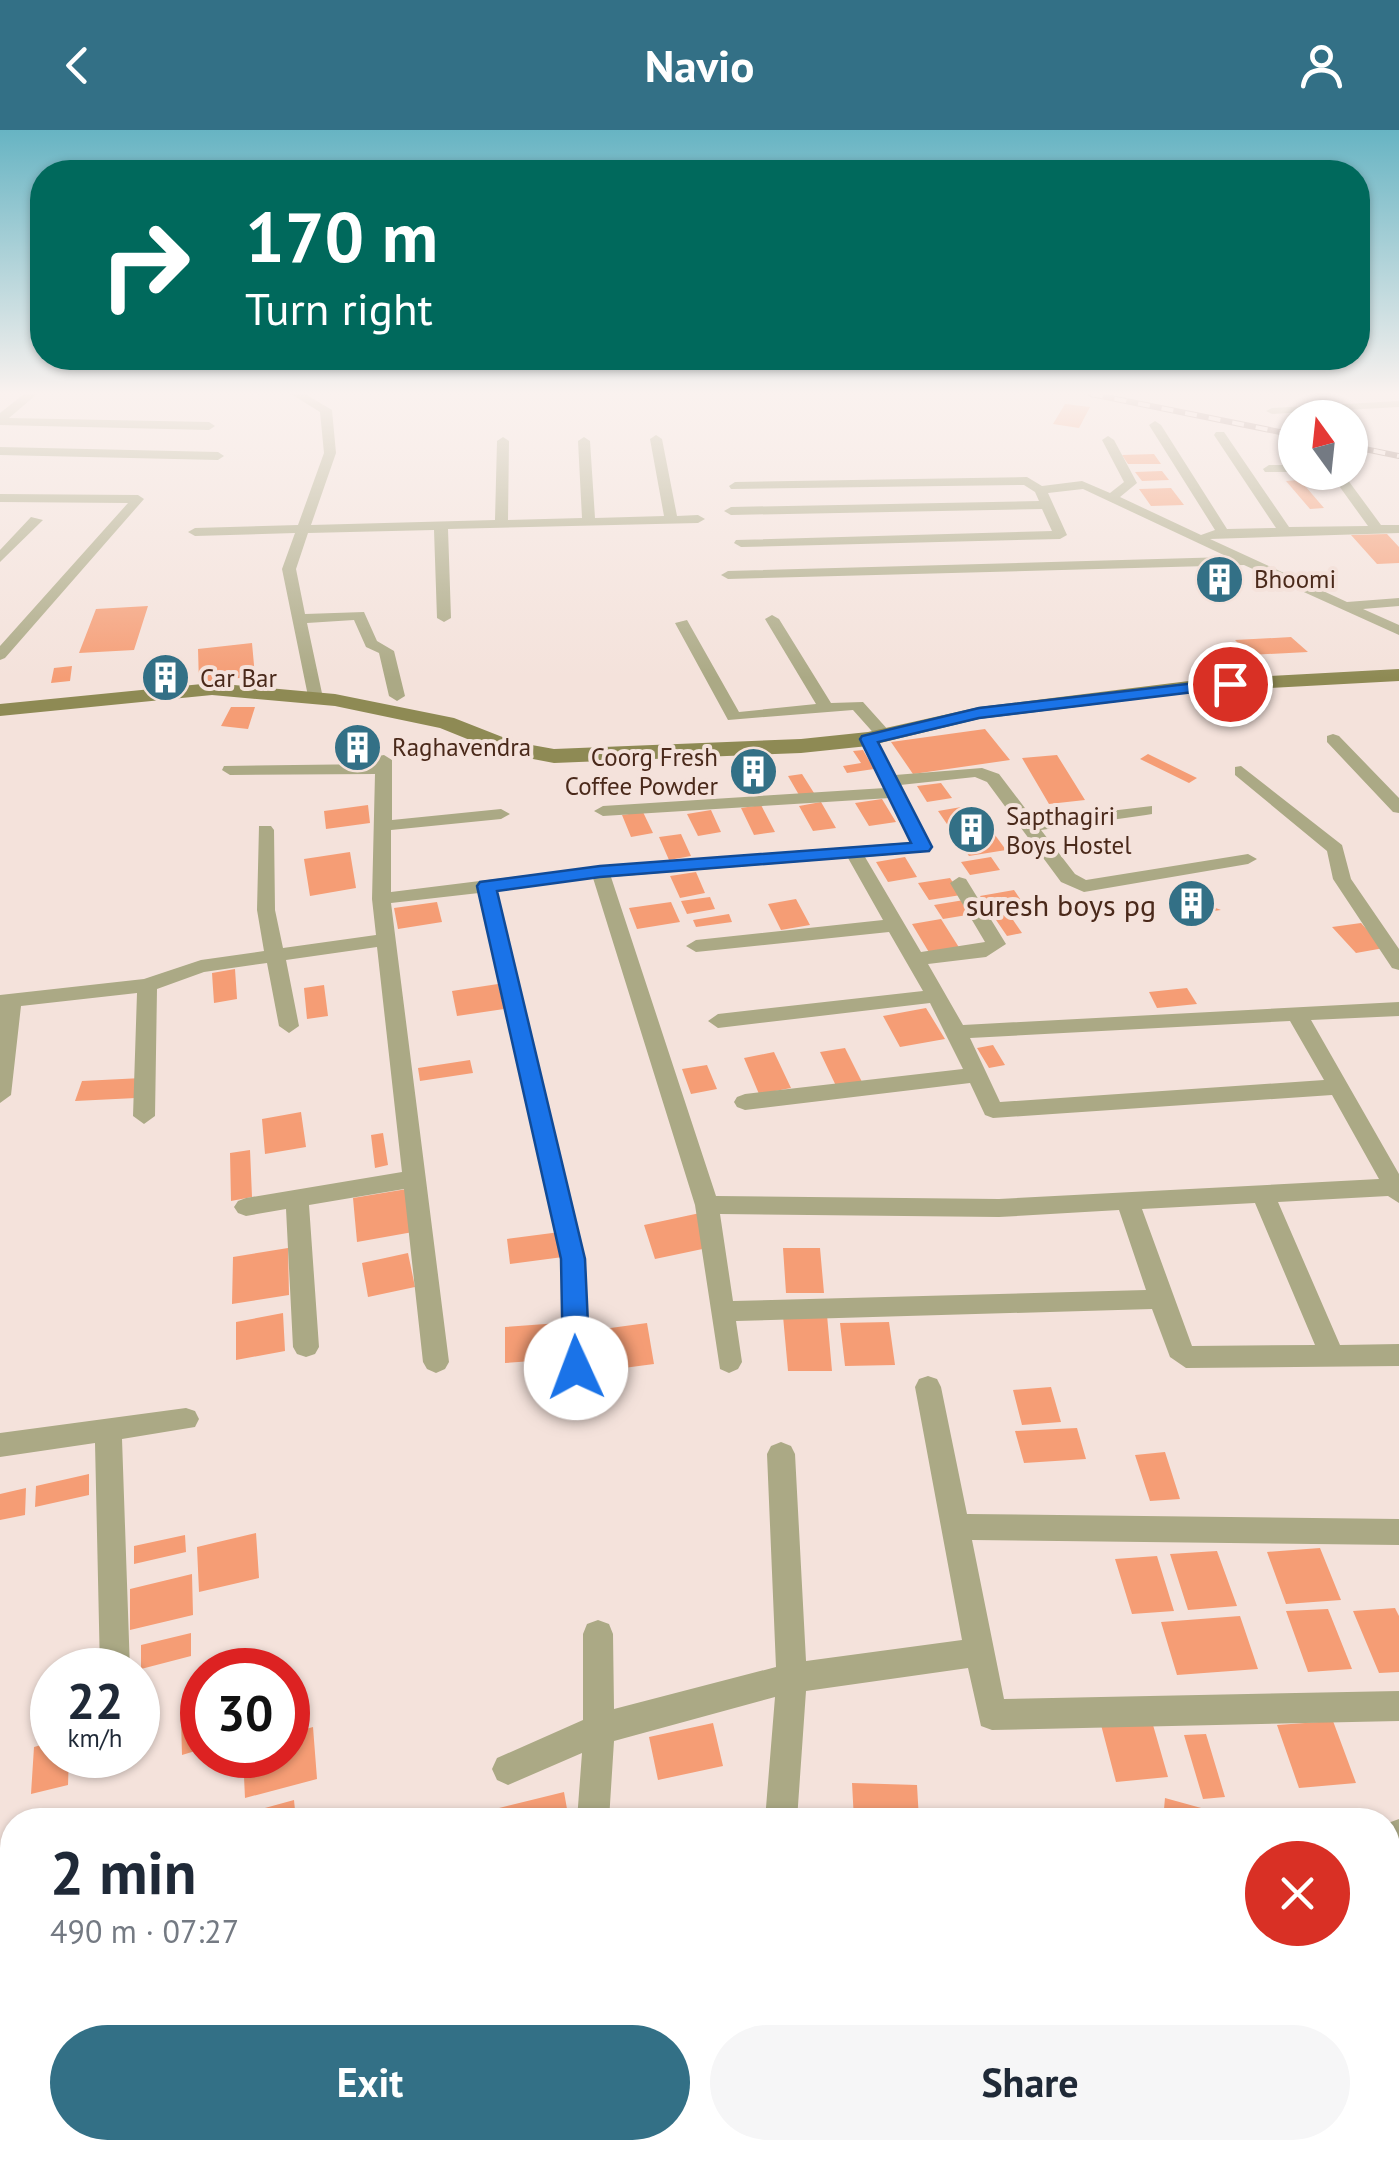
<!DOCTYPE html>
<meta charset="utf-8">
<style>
:root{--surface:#fff;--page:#f6f6f7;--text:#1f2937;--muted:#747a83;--accent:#337086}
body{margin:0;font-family:"PT Sans",sans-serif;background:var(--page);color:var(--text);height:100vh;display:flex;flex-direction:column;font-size:38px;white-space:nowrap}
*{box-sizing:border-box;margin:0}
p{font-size:32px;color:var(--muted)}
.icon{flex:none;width:55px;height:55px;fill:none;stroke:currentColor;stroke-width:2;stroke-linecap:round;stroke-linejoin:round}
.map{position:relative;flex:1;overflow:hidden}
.drawer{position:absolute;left:0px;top:1678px;width:1400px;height:352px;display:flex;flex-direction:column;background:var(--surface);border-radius:40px 40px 0 0;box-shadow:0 2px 8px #0004}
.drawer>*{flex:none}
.banner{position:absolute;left:30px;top:30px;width:1340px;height:210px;border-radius:40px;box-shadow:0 2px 8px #0004;background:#00695c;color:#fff;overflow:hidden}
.needle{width:65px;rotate:345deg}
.controls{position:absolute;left:1278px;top:270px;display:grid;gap:20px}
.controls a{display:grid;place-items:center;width:90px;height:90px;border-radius:50%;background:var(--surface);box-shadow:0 2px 8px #0004;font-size:50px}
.speed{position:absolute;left:30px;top:1518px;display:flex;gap:20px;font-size:50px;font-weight:700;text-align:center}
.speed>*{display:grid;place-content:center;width:130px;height:130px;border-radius:50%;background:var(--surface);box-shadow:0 2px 8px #0004;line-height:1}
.speed small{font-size:25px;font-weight:400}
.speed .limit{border:15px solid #d22;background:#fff;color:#111}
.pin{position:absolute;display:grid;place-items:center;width:85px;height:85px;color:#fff;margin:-42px;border:5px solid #fff;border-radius:50%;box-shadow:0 2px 10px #0007}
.me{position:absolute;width:110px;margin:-55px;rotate:358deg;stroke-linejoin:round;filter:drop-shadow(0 0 8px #0008)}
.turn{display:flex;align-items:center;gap:35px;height:210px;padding:0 50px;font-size:45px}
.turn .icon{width:130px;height:130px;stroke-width:2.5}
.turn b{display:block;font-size:70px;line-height:85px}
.round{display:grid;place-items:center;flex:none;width:105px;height:105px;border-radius:52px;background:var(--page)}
.head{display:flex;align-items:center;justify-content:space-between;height:170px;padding:0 50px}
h1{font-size:60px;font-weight:600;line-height:75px}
.cta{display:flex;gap:20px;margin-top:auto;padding:20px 50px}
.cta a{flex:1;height:115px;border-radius:60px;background:var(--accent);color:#fff;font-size:40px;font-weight:600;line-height:115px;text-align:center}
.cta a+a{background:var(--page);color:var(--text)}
header{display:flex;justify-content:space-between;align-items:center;height:130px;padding:0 50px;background:var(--accent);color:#fff;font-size:45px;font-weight:600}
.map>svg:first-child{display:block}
</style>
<header><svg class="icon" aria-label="back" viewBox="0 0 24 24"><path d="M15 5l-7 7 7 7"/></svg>Navio<svg class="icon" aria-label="person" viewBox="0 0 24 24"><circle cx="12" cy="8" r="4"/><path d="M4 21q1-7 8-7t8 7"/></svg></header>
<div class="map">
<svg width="1399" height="2029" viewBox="0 0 1399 2029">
<rect width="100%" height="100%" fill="#f4e2db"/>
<!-- building -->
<path fill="#f59d75" d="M1065,274L1090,277L1079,298L1053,294Z
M1154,324L1161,334H1128L1122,325Z
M1162,341L1169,350L1142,351L1135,342Z
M1300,350L1324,378L1310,379L1286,351Z
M1171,358L1184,375L1151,376L1139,359Z
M1387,404L1399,417V433L1377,434L1351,405Z
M1197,440H1228L1242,457H1208Z
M148,476L134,520L79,523L96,479Z
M1291,507L1308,522L1250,525L1235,510Z
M252,513L255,546L199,553L198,519Z
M1246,525L1255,534L1220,538L1212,529Z
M178,535L180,558L149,559L152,538Z
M72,536L70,551L51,553L54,538Z
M231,577H255L248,599L221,596Z
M985,599L1010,630L913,644L891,612Z
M376,608L378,622L337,626L338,611Z
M863,620L874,639L847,643L843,636L861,633L853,621Z
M1148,624L1197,648L1189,653L1140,629Z
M1057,625L1085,670L1049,674L1022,628Z
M765,631L773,650L739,655L735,633Z
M802,644L814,663L799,665L788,646Z
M941,653L952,668L927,672L917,656Z
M882,669L896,692L869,696L855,673Z
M821,672L836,698L813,701L799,676Z
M368,675L370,693L326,699L324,681Z
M761,675L775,702L754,705L741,678Z
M973,675L1006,720L969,726L938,681Z
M711,680L721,702L698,706L687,684Z
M643,682L653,703L631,707L622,685Z
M681,704L691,726L669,730L659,707Z
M350,722L356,758L310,766L304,729Z
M905,727L917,747L888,752L876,732Z
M991,727L1000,740L970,745L961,732Z
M696,742L705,763L680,768L670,746Z
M950,748L961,765L929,770L918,753Z
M1014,760L1027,779L992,785L980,766Z
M1206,763L1213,770L1207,772L1210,776L1221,780L1184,785L1172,771Z
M710,767L715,779L687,784L681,771Z
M796,769L810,795L781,800L768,774Z
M964,770L973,784L943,789L934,775Z
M437,772L442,792L398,799L394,778Z
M671,772L680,792L637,799L629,778Z
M729,784L732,792L696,797L693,790Z
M1009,784L1022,803L1007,806L994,787Z
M941,789L960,819L930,824L912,794Z
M1361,793L1384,818L1356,823L1332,797Z
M235,839L237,869L214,873L212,843Z
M498,854L504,879L457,886L452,861Z
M324,855L328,886L307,889L304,858Z
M1187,858L1197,874L1157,878L1149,862Z
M926,878L945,909L900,917L883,886Z
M993,915L1005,935L989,938L977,918Z
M845,918L863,954L837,958L820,922Z
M774,922L791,958L759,964L744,928Z
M470,930L473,943L420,951L418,938Z
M707,935L717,959L691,964L682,939Z
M142,948L136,968L75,971L82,951Z
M301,982L306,1017L265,1024L262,989Z
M383,1003L388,1035L375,1038L371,1005Z
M250,1020L252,1067L231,1071L230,1023Z
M407,1059L413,1102L357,1112L353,1068Z
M700,1083L712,1117L655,1129L644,1095Z
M560,1102L563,1127L510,1134L507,1109Z
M288,1118L289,1165L232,1174L233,1127Z
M783,1118H820L824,1163H786Z
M408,1123L415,1157L368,1167L362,1133Z
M283,1183L285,1221L236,1230V1192Z
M827,1185L832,1241H788L783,1186Z
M889,1192L895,1235L845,1236L840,1193Z
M559,1193L560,1229L505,1233V1197Z
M647,1193L654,1234L601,1241L596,1200Z
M1051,1257L1061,1292L1022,1295L1013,1260Z
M1077,1298L1086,1329L1024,1333L1015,1301Z
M1165,1322L1180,1369L1150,1371L1135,1325Z
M89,1344V1365L35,1377L36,1356Z
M26,1358L25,1385L0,1390V1364Z
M256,1403L259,1448L199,1462L197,1417Z
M185,1405L186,1422L134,1434V1416Z
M1320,1418L1341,1470L1286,1474L1267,1422Z
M1217,1421L1237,1476L1188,1480L1170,1424Z
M1157,1426L1174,1481L1132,1484L1115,1429Z
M192,1444L193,1485L130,1500V1459Z
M1395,1478L1399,1486V1542L1379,1543L1353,1481Z
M1328,1479L1352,1539L1308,1542L1286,1481Z
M1240,1486L1258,1539L1177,1545L1161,1492Z
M191,1503V1526L141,1539V1515Z
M202,1584V1619L182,1625L181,1590Z
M1151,1588L1168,1647L1116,1652L1100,1591Z
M1333,1591L1356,1653L1299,1658L1277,1595Z
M713,1593L723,1636L658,1650L649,1607Z
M313,1597L317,1649L245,1668L243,1625H288V1604Z
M1206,1604L1225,1667L1203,1669L1184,1605Z
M52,1612V1625H69L68,1655L31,1664L34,1617Z
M852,1653L917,1655L919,1690H854Z
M564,1662L569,1690H488L487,1681Z
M1165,1668L1241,1689L1240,1690H1163Z
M294,1670L296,1690H243V1684Z
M941,2018H975L989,2029H935Z
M998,2018H1027L1022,2029H1003L995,2023Z"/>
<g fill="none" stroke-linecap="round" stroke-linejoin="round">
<!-- street -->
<path fill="#aba985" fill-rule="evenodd" d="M24,264H37L9,288L209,292L215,296L209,300L0,295V283Z
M291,264H305L332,280L336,323L311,395L495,390L497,311L503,307L509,311L508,390L582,388L578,311L584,307L590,311L595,388L664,386L650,309L656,305L662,309L677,386L698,385L705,389L698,393L448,399L451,488L444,492L437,488L434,400L308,403L296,439L305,484L364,482L377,511L394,521L405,566L397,571L389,566L379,523L366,517L354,490L307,493L323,568L309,571L282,439L295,403L195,406L188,402L195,398L298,395L324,323L320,282Z
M1399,271V277L1272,284L1266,281L1272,278Z
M1155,291L1161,295L1227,399L1276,398L1214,305L1216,302H1224L1289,397L1368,396L1329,342H1342L1381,395H1399V403L1210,409L1347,472L1399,468V476L1363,479L1399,495V505L1244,435L728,449L721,445L728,441L1228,427L1083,359L1048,363L1067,405L1060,409L741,417L734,413L736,410L1052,401L1042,379L731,385L724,381L731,377L1039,371L1035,362L1024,355L731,359L729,356L735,352L1027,347L1042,356L1082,351L1110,363L1124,352L1102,310L1108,306L1114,310L1137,353L1120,367L1201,405L1215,400L1149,295Z
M0,317L218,322L224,326L218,330L0,325Z
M1269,335H1295L1296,342H1265L1263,339Z
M0,364L138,365L144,369L5,528L0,530V516L128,373L0,372Z
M31,387L43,390L0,432V420Z
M772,485L779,489L831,573L863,572L890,602V608H878L853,580L728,590L675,493L687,490L739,582L816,574L765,489Z
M868,604L876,609L895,645L982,638L999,644L1034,690L1152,676V684L1146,685L1041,700L1075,744L1086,750L1248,724L1257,729L1248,734L1084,762L1061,752L987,652L975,647L900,655L932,717L923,722L865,727L921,822L985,812L950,753L959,747L966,749L1006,814L986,827L928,834L963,895L1399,872V886L1311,890L1399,1044V1073L1388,1066L1278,1072L1340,1215L1399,1214V1236L1186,1238L1170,1227L1152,1179L736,1191L742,1232L738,1239L729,1243L720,1239L695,1075L593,748L497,760L585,1129L590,1238L586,1246L577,1249L568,1246L564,1238L561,1129L479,763L391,773L449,1232L445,1239L436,1243L427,1239L423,1232L404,1059L309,1075L319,1217L315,1224L306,1227L297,1224L293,1217L286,1079L246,1086L238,1083L234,1077L238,1071L246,1068L402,1042L377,817L286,830L299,896L289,903L279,896L267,833L204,842L157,859L155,986L144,994L133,986L137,863L21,876L11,965L0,973V865L144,849L201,830L264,821L257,780L259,696H271L274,700L275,780L283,818L376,805L372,769L375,644L230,645L222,640L224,636L376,634L378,626L384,625L392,630V690L501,679L510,684L501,689L391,700V762L600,736L912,712L890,668L603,686L594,681L603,676L885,658L860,609ZM848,728L883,790L696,810L686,816L696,822L889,802L923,861L718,884L708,891L718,898L930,873L963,939L745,964L737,967L734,972L737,977L745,980L970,953L985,985L993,988L1332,965L1379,1049L999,1069L716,1066L611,747ZM1290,891L1324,950L1000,972L970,908ZM1255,1073L1315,1215L1192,1216L1142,1079ZM1119,1080L1146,1160L733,1171L720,1084L999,1087Z
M1333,604L1339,606L1399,668V683L1393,682L1327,612V606Z
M1241,636L1342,715L1351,749L1399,819V840L1392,838L1333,749L1327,721L1235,645V637Z
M928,1246L937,1249L941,1257L967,1384L1399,1389V1415L972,1410L1004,1569L1399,1561V1591L992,1600L981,1596L968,1538L806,1561L797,1690H765L775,1567L614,1611L609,1690H577L582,1623L508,1655L497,1650L492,1639L497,1628L583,1590V1504L587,1494L598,1490L609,1494L613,1504L614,1579L776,1537L767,1324L771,1316L781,1312L791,1316L795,1324L806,1531L962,1510L915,1257L919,1249Z
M186,1278L195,1281L199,1289L195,1297L122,1309L130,1540H100L95,1313L0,1327V1303Z
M1399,1689V1766L1388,1771V1693Z
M1388,1956L1399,1960V1996L1388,1992Z
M399,2018H428L433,2029H395Z
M741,2018H788L793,2029H746Z
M1102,2018H1153L1158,2029H1107Z
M1262,2018H1300L1295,2029H1257Z"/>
<!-- secondary -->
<path fill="#8e8a54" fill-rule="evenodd" d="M1399,539V551L1197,562L979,589L868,616L801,623L554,633L502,623L440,598L335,576L212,565L0,586V574L212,553L335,564L454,588L515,612L554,619L801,609L868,602L979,577L1197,550Z"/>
<defs>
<path id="rail" d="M1091,264L1295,305
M1350,316L1399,326"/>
</defs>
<!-- rail casing -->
<use href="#rail" stroke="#997f74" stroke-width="6"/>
<!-- rail -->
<use href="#rail" stroke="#f4e2db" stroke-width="4" stroke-dasharray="12" stroke-linecap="butt"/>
</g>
<!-- sky -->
<linearGradient id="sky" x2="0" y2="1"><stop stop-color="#67b4c3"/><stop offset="0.48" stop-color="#faf2ef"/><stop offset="1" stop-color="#faf2ef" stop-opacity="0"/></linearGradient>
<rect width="1399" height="548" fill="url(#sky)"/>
<!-- route -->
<path fill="#1a73e8" stroke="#114b97" stroke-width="2.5" d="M1230,549L1238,554L1235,557L979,588L878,612L932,717L929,721L600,747L497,761L585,1129L590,1238L586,1246L576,1249L567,1246L563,1238L561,1129L477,756L480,752L600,736L911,713L860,609L862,606L979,578Z"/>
<!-- icons -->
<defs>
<symbol id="building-disc" viewBox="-11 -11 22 22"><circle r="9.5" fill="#337086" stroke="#f4e2db"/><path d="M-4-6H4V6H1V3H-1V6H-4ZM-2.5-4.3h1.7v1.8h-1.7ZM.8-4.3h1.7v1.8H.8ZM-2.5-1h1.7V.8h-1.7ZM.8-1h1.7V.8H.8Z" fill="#fff"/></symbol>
</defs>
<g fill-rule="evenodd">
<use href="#building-disc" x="1192" y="422" width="55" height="55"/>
<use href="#building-disc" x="138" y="520" width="55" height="55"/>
<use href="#building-disc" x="330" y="590" width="55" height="55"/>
<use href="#building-disc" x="726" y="614" width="55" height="55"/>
<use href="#building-disc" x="944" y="672" width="55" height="55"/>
<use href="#building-disc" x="1164" y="746" width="55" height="55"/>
</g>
<g text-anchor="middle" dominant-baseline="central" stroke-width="8" stroke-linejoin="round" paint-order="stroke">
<!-- far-poi labels -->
<g font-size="25" fill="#4a291a" stroke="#f4e2db" text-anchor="start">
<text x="1254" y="449">Bhoomi</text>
<text x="200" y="548">Car Bar</text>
<text x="392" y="617">Raghavendra</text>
<text x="718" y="627" text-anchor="end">Coorg Fresh<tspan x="718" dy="29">Coffee Powder</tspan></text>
<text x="1006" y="686">Sapthagiri<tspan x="1006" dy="29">Boys Hostel</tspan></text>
</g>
<!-- poi labels -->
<g font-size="30" fill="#4a291a" stroke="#f4e2db" text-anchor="end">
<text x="1156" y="774">suresh boys pg</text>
</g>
</g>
</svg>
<div class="controls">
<a><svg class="needle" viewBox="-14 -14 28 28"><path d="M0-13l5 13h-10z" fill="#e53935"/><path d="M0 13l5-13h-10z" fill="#747a83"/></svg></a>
</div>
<div class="speed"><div>22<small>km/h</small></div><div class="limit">30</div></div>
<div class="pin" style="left:1230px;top:554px;background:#d93025"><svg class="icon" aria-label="arrive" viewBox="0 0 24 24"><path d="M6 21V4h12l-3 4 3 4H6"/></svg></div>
<svg class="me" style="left:576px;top:1238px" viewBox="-20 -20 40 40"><circle r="19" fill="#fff"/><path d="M0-13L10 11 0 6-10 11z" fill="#1a73e8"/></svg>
<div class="banner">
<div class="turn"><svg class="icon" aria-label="right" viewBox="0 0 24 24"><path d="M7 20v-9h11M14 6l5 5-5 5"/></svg><div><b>170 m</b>Turn right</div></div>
</div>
<section class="drawer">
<div class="head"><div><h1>2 min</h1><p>490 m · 07:27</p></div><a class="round" style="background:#d93025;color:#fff"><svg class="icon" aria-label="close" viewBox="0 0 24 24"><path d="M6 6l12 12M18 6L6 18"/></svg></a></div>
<div class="cta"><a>Exit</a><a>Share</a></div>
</section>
</div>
